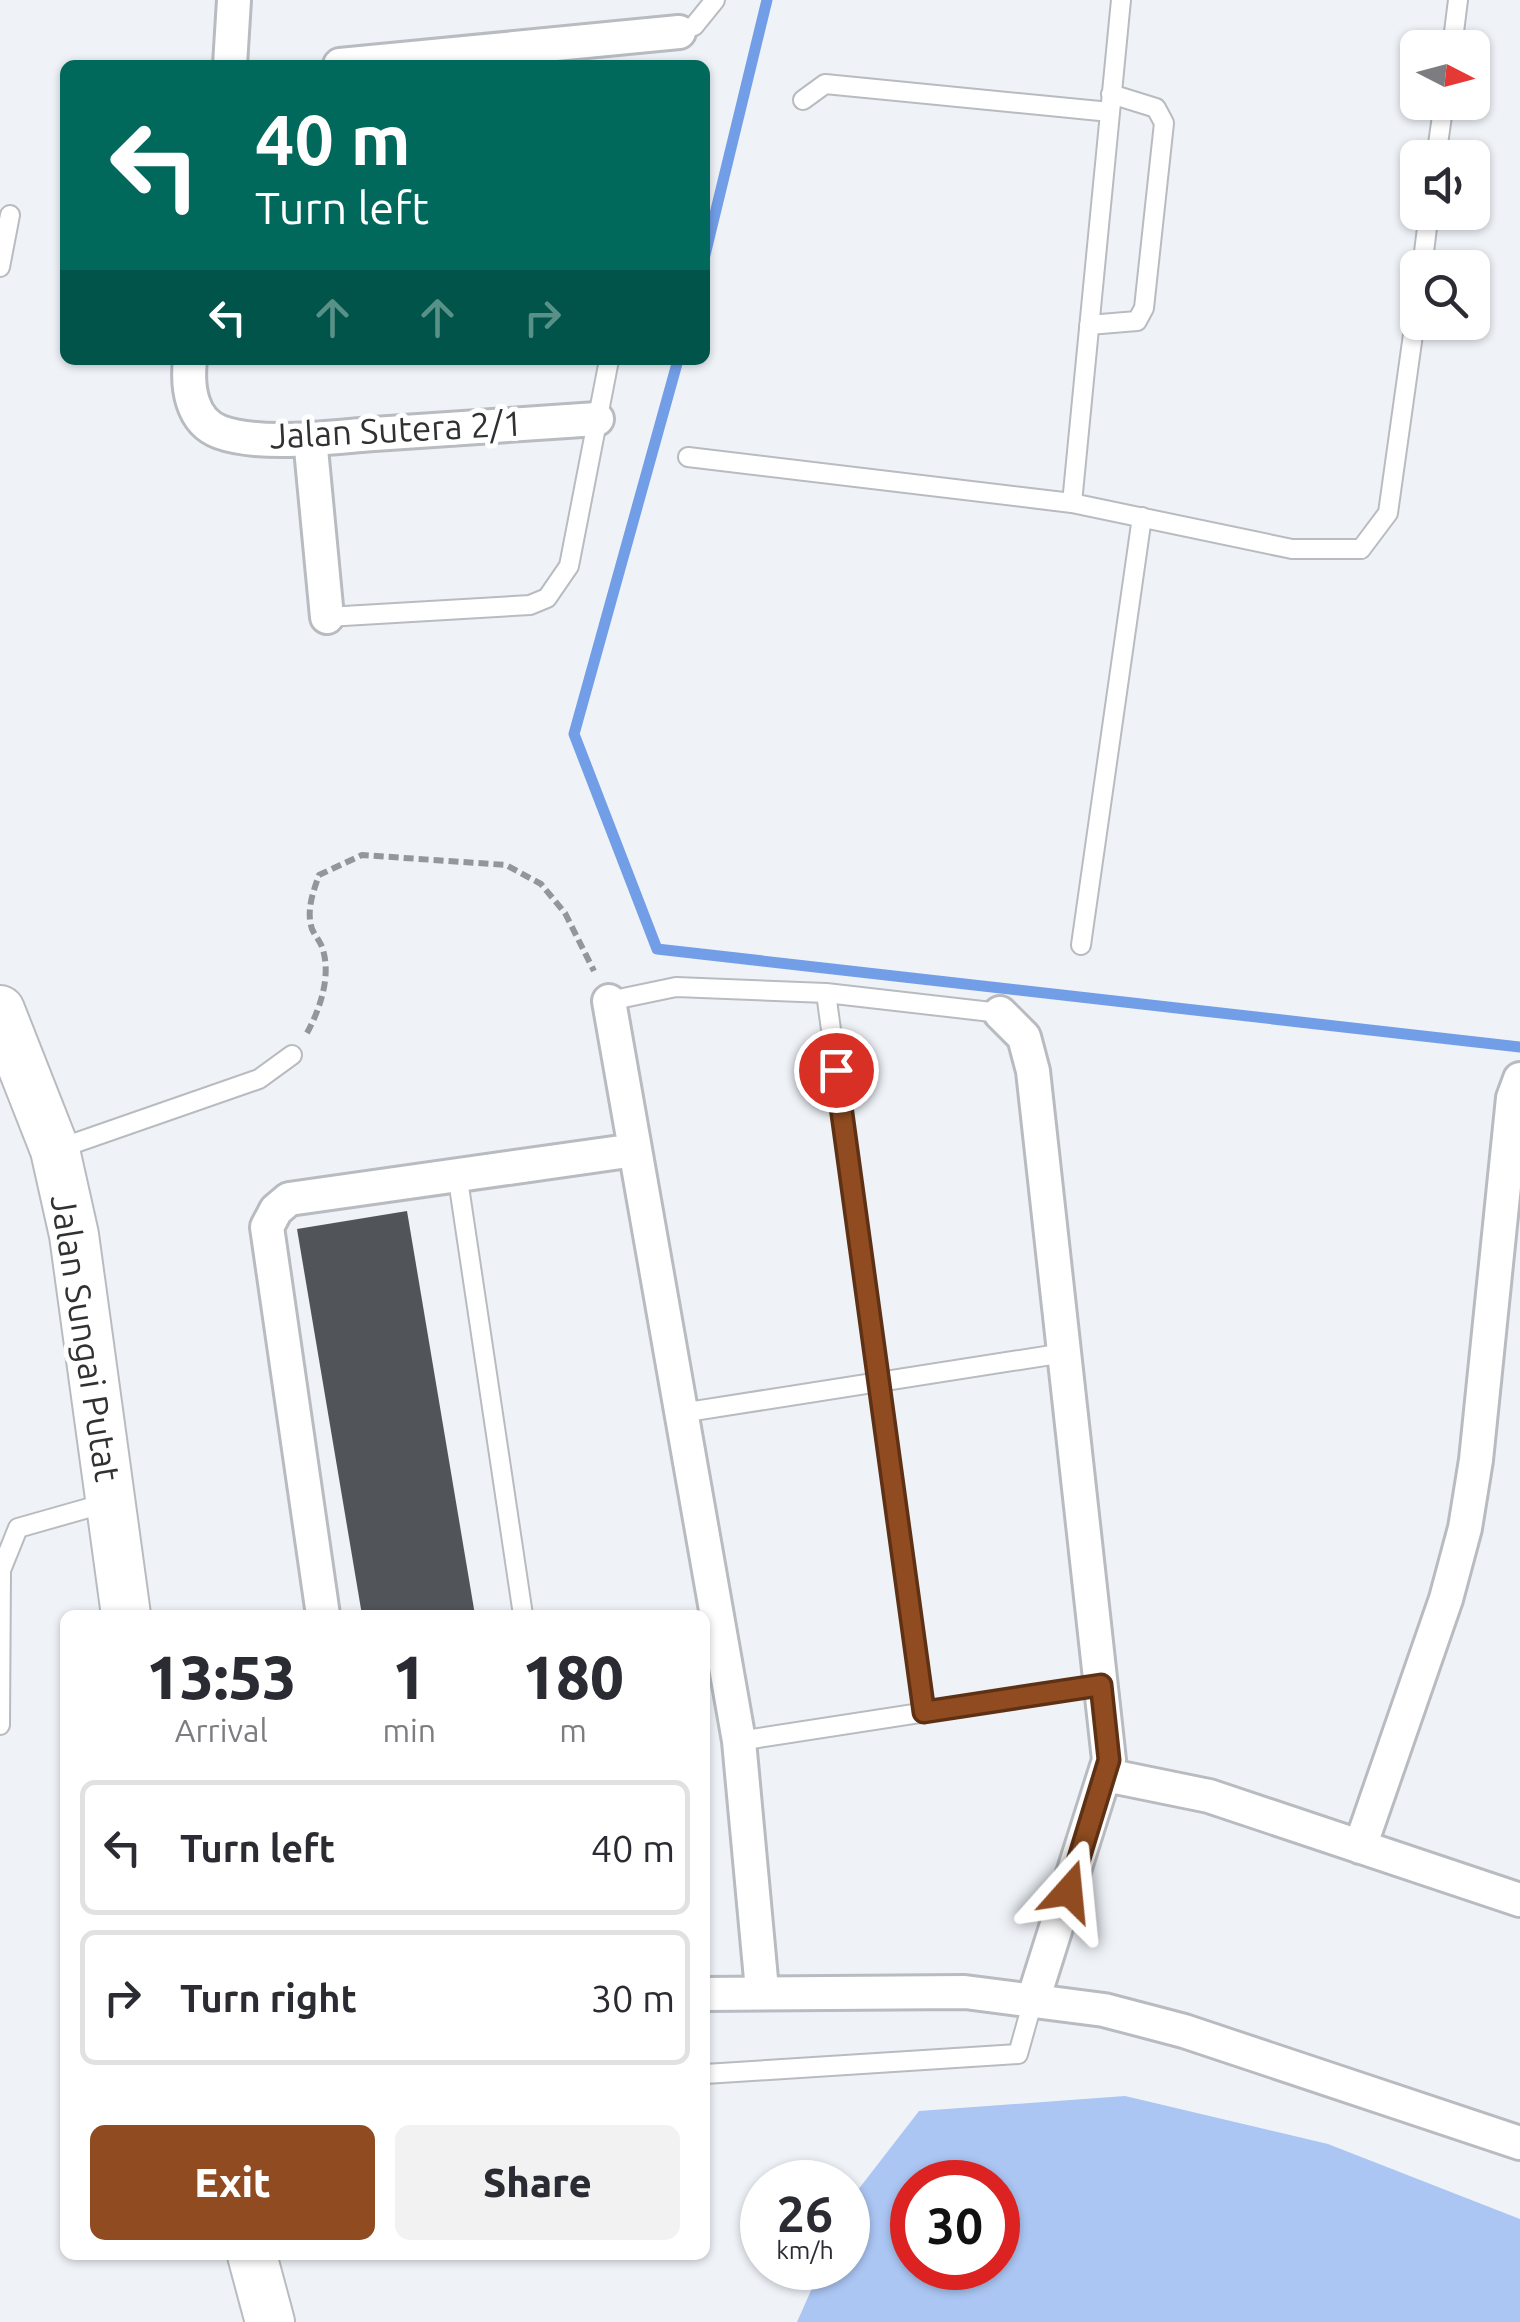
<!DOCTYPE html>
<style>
:root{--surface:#fff;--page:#f2f2f3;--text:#2b2b33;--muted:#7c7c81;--line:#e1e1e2;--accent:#904c20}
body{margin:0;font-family:Ubuntu,sans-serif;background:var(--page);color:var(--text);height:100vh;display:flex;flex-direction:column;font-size:38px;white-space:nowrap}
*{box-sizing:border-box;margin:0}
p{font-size:32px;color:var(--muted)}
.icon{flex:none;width:55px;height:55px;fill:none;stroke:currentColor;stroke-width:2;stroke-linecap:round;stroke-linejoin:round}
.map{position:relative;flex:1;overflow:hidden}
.drawer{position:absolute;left:60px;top:1610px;width:650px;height:650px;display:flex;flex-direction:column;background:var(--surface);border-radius:15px;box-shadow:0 2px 8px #0004}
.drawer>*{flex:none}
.guide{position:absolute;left:60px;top:60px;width:650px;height:305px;border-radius:15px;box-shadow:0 2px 8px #0004;background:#00695c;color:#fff;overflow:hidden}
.needle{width:65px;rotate:96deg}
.controls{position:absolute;left:1400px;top:30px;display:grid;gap:20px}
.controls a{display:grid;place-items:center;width:90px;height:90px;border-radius:15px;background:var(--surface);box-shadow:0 2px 8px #0004;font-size:50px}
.speed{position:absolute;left:740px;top:2160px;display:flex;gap:20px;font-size:50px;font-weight:700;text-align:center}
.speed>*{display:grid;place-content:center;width:130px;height:130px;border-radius:50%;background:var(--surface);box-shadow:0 2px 8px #0004;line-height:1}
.speed small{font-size:25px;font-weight:400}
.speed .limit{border:15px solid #d22;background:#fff;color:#111}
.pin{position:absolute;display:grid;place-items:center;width:85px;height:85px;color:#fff;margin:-42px;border:5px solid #fff;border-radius:50%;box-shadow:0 2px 10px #0007}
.me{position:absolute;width:110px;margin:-55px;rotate:18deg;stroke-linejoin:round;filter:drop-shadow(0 0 8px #0008)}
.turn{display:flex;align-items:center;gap:35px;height:210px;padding:0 30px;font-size:45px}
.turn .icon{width:130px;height:130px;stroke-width:2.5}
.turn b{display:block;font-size:70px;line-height:85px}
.lanes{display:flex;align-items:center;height:95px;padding:0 30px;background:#0003;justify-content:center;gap:50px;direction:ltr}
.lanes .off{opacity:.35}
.eta{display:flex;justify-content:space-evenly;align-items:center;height:170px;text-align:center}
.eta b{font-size:60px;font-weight:800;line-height:70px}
.button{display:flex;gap:20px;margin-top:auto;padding:20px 30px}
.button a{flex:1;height:115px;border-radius:15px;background:var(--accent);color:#fff;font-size:40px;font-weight:800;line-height:115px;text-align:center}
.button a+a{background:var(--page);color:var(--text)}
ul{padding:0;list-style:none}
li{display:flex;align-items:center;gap:30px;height:135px;margin:0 20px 15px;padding:0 10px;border:5px solid var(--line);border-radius:15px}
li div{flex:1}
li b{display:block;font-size:38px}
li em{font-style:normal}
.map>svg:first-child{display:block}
</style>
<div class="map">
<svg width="1520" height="2322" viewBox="0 0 1520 2322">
<rect width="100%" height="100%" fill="#eff3f8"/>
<!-- green -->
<path fill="#abc6f3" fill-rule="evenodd" d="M1125,2096L1328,2144L1520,2219V2322H797L821,2268H848V2209L854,2195L919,2111ZM912,2182H998V2268H912Z"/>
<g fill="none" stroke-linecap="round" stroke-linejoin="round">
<!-- stream -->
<path stroke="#729ee8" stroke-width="11" d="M705,255L767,0
M678,360L574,734L657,949L1520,1047"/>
</g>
<!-- building -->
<path fill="#515459" d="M407,1211L475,1615H362L297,1229Z"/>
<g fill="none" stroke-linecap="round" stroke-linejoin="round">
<defs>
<path id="lane" d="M679,32L694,26L715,0
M1452,48L1458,0
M803,100L825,84L1110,112
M1436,158L1444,102
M0,267L10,215
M1422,268L1429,212
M1089,325L1137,321L1144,308L1164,123L1156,108L1111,94
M688,457L1072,503L1292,549H1361L1388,513L1418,299
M1072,503L1121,0
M327,617L530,605L547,598L569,566L609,360
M1081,945L1142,517
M826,993L924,1712
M609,1001L676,987L826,993L1000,1013
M55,1150L259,1079L292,1055
M457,1173L523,1615
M681,1413L1064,1353
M0,1725L1,1570L18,1528L106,1503
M739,1741L1101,1685
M705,2074L1018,2054L1034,1997"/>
<path id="street" d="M230,65L234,0
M340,65L679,32
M190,360C187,387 191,421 220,432C261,447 331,437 374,434C448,429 523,424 597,419
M310,438L327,617
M609,1001L739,1741L762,1990
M1000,1013L1024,1037L1033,1071L1109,1760L1034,1997
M323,1615L267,1227L276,1210L289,1199L635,1150
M1106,1775L1209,1796L1520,1900
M1360,1847L1446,1599L1465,1528L1476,1460L1513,1098L1520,1079
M705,1994L965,1992L1104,2010L1184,2031L1520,2143"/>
<path id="secondary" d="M0,1010L55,1150L74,1235L126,1615
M252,2255L270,2322"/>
</defs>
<!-- lane casing -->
<use href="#lane" stroke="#b8bbc0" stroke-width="22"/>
<!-- street casing -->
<use href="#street" stroke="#b8bbc0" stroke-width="38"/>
<!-- secondary casing -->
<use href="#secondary" stroke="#b8bbc0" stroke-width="52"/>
<!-- path -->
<path stroke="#94979a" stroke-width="6" stroke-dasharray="10 5" stroke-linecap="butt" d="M307,1033C320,1009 331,977 323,950C321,942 315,936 312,929C306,911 313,892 319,875L362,855L506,865L541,884L565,913L594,971"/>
<!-- lane -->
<use href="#lane" stroke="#fff" stroke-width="18"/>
<!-- street -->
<use href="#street" stroke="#fff" stroke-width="32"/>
<!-- secondary -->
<use href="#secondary" stroke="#fff" stroke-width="48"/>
</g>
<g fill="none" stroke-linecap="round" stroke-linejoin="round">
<defs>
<path id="route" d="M836,1070L924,1712L1101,1685L1109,1760L1069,1891"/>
</defs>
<!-- route casing -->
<use href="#route" stroke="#5e3115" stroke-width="25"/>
<!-- route -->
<use href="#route" stroke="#904c20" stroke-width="18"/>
</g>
<g text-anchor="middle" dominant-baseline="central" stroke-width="10" stroke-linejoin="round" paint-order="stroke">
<!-- street labels -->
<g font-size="35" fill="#303133" stroke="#fff">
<text transform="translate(396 429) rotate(-3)">Jalan Sutera 2/1</text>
<text transform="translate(86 1338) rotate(81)">Jalan Sungai Putat</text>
</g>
</g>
</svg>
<div class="controls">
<a><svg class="needle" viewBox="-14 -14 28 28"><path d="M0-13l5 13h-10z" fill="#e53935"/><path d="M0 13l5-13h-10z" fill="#7c7c81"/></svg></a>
<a><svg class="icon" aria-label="sound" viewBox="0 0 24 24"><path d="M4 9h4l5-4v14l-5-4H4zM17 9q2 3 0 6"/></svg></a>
<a><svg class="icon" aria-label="search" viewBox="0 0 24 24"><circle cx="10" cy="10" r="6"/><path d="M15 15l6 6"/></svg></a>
</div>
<div class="speed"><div>26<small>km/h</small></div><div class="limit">30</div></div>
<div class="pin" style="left:836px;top:1070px;background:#d93025"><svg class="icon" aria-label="arrive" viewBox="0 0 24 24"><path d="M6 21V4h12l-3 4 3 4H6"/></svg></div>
<svg class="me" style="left:1069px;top:1891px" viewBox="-20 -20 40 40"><path d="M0-17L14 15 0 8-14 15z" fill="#904c20" stroke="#fff" stroke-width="4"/></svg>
<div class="guide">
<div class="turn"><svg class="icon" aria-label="left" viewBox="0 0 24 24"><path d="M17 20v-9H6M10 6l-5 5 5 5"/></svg><div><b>40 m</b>Turn left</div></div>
<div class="lanes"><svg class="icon" aria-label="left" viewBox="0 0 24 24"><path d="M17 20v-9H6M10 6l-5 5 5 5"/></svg><svg class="icon off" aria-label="ahead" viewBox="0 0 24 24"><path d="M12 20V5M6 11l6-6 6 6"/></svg><svg class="icon off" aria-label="ahead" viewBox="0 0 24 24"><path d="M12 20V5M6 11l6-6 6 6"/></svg><svg class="icon off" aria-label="right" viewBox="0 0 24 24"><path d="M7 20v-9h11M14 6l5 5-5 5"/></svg></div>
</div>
<section class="drawer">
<div class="eta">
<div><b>13:53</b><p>Arrival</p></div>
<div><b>1</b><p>min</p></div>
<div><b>180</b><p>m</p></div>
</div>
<ul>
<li><svg class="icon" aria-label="left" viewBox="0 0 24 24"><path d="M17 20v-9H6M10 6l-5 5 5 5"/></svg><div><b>Turn left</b></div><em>40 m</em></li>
<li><svg class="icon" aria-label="right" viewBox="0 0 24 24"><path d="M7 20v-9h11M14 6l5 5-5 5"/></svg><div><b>Turn right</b></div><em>30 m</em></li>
</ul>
<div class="button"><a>Exit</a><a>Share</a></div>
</section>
</div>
